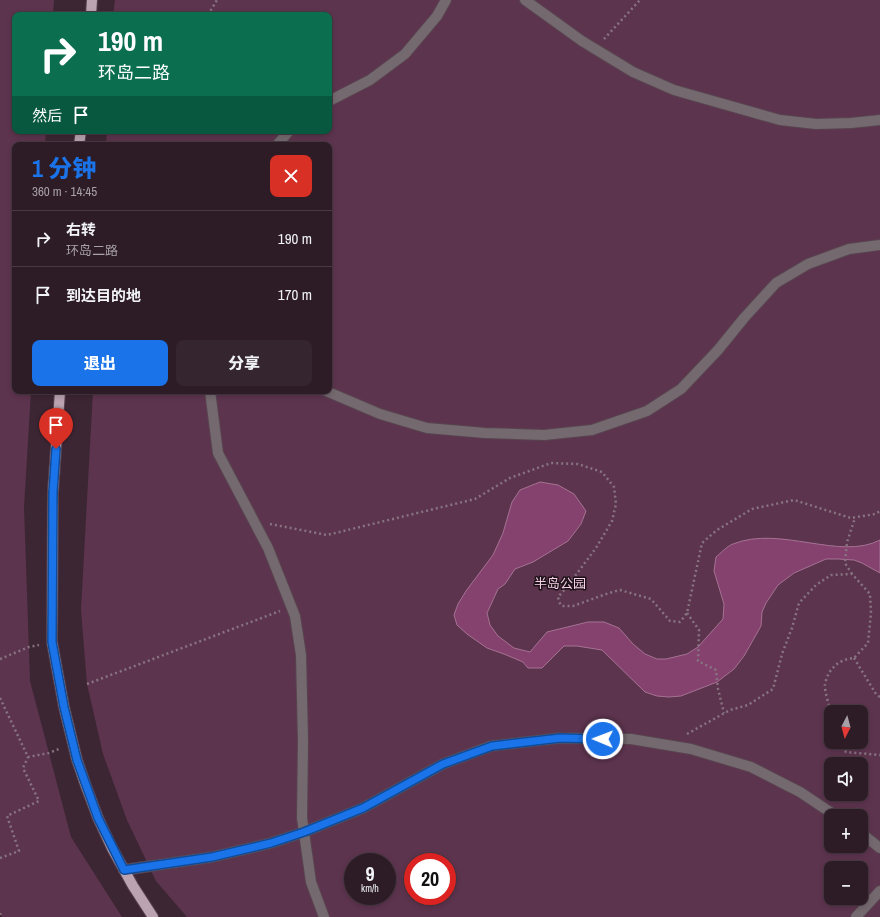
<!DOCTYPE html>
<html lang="zh">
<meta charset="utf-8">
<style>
:root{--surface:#2d1c26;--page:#35252e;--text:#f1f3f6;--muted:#a7a1a7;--line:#483a43;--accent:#1a73e8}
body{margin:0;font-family:"Archivo Narrow","Noto Sans SC",sans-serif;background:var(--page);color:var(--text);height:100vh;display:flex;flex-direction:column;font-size:15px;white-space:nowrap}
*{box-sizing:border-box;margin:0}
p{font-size:13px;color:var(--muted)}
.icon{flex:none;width:22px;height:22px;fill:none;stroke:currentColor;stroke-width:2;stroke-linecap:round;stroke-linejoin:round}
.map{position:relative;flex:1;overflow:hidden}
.side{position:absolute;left:12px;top:142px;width:320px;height:252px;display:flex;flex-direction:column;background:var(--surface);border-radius:8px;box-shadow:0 2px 6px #0003,0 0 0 1px var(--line)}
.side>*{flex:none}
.guide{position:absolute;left:12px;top:12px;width:320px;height:122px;border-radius:8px;box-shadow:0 2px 6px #0003,0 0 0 1px var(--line);background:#0b6e4f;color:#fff;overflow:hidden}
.needle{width:26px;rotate:186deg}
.controls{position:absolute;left:824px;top:705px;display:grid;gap:8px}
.controls a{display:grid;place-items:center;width:44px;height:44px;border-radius:8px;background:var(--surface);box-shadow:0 2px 6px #0003,0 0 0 1px var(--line);font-size:20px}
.speed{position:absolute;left:344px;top:853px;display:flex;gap:8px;font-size:20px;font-weight:700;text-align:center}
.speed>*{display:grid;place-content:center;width:52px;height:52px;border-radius:50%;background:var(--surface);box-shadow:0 2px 6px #0003,0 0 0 1px var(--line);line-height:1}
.speed small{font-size:10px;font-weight:400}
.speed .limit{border:6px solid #d22;background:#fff;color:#111}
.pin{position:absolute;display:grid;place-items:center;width:34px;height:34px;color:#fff;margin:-41px -17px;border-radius:50% 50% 50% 0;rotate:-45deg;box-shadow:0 0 4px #0007}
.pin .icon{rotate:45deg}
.me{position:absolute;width:44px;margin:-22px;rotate:271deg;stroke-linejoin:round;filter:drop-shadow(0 0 3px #0008)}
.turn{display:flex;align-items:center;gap:14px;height:84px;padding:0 20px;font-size:18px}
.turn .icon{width:52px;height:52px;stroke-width:2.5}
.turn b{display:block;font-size:28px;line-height:34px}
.then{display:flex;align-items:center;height:38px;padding:0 20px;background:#0003;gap:8px;font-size:15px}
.round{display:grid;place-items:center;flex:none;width:42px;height:42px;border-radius:8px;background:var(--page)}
.headline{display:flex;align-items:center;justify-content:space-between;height:68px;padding:0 20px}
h1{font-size:24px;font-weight:800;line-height:30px;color:var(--accent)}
.button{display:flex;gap:8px;margin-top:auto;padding:8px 20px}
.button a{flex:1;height:46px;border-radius:8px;background:var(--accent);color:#fff;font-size:16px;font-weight:800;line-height:46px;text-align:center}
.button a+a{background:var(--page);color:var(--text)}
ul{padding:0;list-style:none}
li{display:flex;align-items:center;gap:12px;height:56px;padding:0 20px;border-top:1px solid var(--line)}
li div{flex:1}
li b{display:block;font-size:15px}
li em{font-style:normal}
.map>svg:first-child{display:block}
</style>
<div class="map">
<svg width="880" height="917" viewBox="0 0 880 917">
<rect width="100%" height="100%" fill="#3c2633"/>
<!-- green -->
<path fill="#5d344e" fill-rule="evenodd" d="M0,0H54L53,15H15V131H46L45,145H15V391H31L24,507L30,681L71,837L122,917H2L0,913Z
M115,0H880V917H187L156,881L127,820L103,754L87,684L81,610L93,391H329V145H106L107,131H329V15H113ZM831,712H861V742H831ZM831,764H861V794H831ZM831,816H861V846H831ZM353,862H387V896H353ZM413,862H447V896H413ZM831,868H861V898H831Z"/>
<!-- water -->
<path fill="#85426e" stroke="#a57293" d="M540,482L558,485L574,494L586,511L581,524L568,541L533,562L515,569L505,584L498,589L487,613L490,625L498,636L514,648L530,652L547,632L588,622H604L619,628L633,644L645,654L657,659H666L687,654L698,647L723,619L724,604L714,571L716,557C721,553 727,546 733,544C780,525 840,561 880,540V573L862,563L854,560L838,559H826L794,573L778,585L766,603L762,612L761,626L744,656L734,669L717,682L681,696L669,697L657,696L645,692L602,650L577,646H564L542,668H528L523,662L504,654L487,648L467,634L457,625L454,615L458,604L466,591L493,555L503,533L512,502L520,490Z"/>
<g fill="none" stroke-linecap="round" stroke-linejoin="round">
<defs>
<path id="minor" d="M525,0L582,41L633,72L674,90L780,120L816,124L851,123L880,120
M329,101L370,80L405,54L437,16L446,0
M277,145L289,131
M210,391L218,453L268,548L295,616L301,655L303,741L302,818L311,882L324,917
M326,391L380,414L427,428L485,433L544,435L592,430L647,411L681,389L718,350L744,318L776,283L808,264L849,249L880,245
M861,833L880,848
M124,870L212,857L271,843L304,832L363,808L443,764L491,746L560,738L631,739L691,749L751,767L800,792L836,816
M856,917L880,891"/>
<path id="major" d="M91,15L92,0
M79,145L81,131
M60,391L53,492L52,642L64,707L77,760L86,786L98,818L112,848L133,886L153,917"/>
</defs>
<!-- minor casing -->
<use href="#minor" stroke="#594450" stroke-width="12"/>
<!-- major casing -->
<use href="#major" stroke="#594450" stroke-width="12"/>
<!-- path -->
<path stroke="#877480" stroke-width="2.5" stroke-dasharray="2 3" stroke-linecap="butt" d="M208,15L217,0
M604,39L640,0
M270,524L327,535L475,499L510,478L551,463L578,464L602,472L614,487L616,504L612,521L596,548L566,588L558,597L559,602L562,606H573L609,593L620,590L651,599L670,621L680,622L687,613L702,543L717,530L752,509L794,500L851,518L875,514L880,511
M852,574L845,563L847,542L855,518
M687,613L699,630L698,661L716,670L718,689L724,713
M854,658L876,694L880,697
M0,659L29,647L39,645
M87,684L280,611
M0,698L28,757L49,753L61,748
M687,734L730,710L748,705L773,689L782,654L792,628L799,603L816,585L831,575L852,574L870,594L871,613L868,643L854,658C839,659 828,669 825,684C824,690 829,705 831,712
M840,742L846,752L880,755
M0,858L19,851L7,816L39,801L23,768L28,757
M0,913L1,917"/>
<!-- minor -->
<use href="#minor" stroke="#74696f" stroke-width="10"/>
<!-- major -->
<use href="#major" stroke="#bba3b1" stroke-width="10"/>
</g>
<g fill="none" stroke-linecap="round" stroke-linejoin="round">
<defs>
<path id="route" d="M56,449L53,492L52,642L64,707L77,760L98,818L124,870L212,857L271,843L304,832L363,808L443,764L492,746L560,738L603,739"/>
</defs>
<!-- route casing -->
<use href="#route" stroke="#114b97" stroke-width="10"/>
<!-- route -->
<use href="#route" stroke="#1a73e8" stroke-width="7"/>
</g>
<g text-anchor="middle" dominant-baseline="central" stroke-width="3" stroke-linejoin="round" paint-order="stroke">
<!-- park labels -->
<g font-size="13" fill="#fad1e9" stroke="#1c1218">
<text x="560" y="583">半岛公园</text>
</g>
</g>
</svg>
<div class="controls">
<a><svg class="needle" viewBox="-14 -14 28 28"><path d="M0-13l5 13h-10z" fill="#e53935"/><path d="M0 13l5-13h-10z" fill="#a7a1a7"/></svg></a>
<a><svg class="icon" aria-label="sound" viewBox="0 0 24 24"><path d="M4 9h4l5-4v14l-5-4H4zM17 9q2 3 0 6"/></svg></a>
<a>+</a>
<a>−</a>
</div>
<div class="speed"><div>9<small>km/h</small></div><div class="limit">20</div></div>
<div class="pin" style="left:56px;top:449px;background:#d93025"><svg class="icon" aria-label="arrive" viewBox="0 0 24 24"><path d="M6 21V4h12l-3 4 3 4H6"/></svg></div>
<svg class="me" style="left:603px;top:739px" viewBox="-20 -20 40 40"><circle r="17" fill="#1a73e8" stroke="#fff" stroke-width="3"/><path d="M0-11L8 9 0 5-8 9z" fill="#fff"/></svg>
<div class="guide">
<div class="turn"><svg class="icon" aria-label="right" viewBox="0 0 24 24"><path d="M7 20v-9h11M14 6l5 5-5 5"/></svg><div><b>190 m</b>环岛二路</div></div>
<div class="then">然后<svg class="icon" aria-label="arrive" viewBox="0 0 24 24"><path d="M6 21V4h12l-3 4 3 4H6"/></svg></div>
</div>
<section class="side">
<div class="headline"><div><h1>1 分钟</h1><p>360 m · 14:45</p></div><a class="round" style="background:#d93025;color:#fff"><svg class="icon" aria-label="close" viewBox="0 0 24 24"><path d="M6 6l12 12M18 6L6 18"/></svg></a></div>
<ul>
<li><svg class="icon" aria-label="right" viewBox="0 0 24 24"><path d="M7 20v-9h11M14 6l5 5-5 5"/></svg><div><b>右转</b><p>环岛二路</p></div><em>190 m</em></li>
<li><svg class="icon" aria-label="arrive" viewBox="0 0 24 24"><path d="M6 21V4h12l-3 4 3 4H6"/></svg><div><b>到达目的地</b></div><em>170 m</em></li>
</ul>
<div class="button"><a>退出</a><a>分享</a></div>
</section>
</div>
